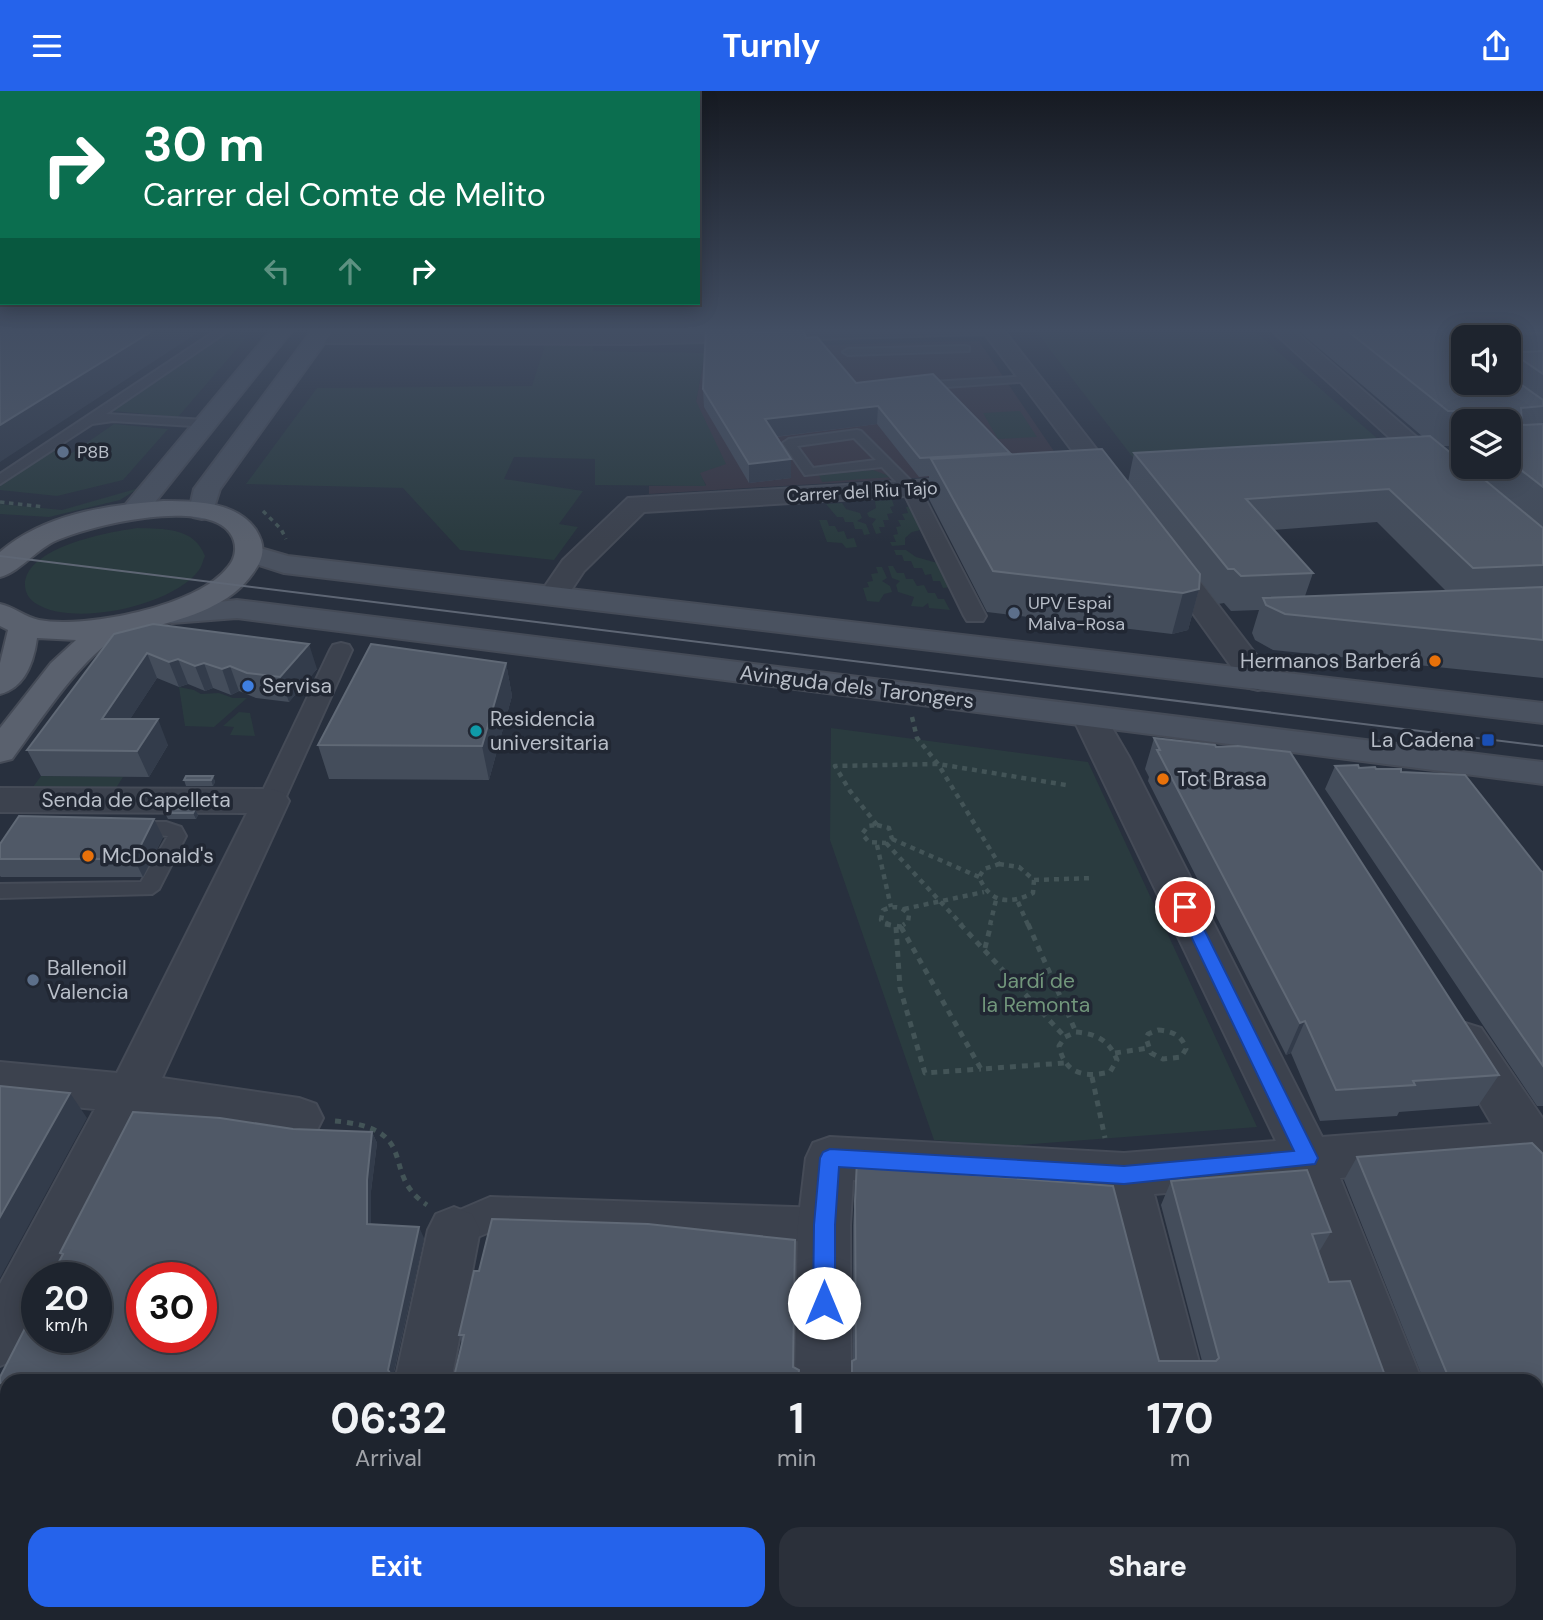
<!DOCTYPE html>
<meta charset="utf-8">
<style>
:root{--surface:#1e242e;--page:#2b303a;--text:#f1f3f6;--muted:#a1a4aa;--line:#3c414a;--accent:#2563eb}
body{margin:0;font-family:"DM Sans",sans-serif;background:var(--page);color:var(--text);height:100vh;display:flex;flex-direction:column;font-size:26px;white-space:nowrap}
*{box-sizing:border-box;margin:0}
p{font-size:23px;color:var(--muted)}
.icon{flex:none;width:38px;height:38px;fill:none;stroke:currentColor;stroke-width:2;stroke-linecap:round;stroke-linejoin:round}
.map{position:relative;flex:1;overflow:hidden}
.drawer{position:absolute;left:0px;top:1283px;width:1544px;height:247px;display:flex;flex-direction:column;background:var(--surface);border-radius:21px 21px 0 0;box-shadow:0 4px 18px #0003,0 0 0 2px var(--line)}
.drawer>*{flex:none}
.guide{position:absolute;left:0px;top:0px;width:700px;height:214px;box-shadow:0 4px 18px #0003,0 0 0 2px var(--line);background:#0b6e4f;color:#fff;overflow:hidden}
.fabs{position:absolute;left:1451px;top:234px;display:grid;gap:14px}
.fabs a{display:grid;place-items:center;width:70px;height:70px;border-radius:14px;background:var(--surface);box-shadow:0 4px 18px #0003,0 0 0 2px var(--line);font-size:35px}
.speed{position:absolute;left:21px;top:1171px;display:flex;gap:14px;font-size:35px;font-weight:700;text-align:center}
.speed>*{display:grid;place-content:center;width:91px;height:91px;border-radius:50%;background:var(--surface);box-shadow:0 4px 18px #0003,0 0 0 2px var(--line);line-height:1}
.speed small{font-size:18px;font-weight:400}
.speed .limit{border:10px solid #d22;background:#fff;color:#111}
.pin{position:absolute;display:grid;place-items:center;width:60px;height:60px;color:#fff;margin:-30px;border:4px solid #fff;border-radius:50%;box-shadow:0 2px 7px #0007}
.me{position:absolute;width:77px;margin:-38px;rotate:0deg;stroke-linejoin:round;filter:drop-shadow(0 0 5px #0008)}
.turn{display:flex;align-items:center;gap:24px;height:147px;padding:0 28px;font-size:32px}
.turn .icon{width:91px;height:91px;stroke-width:2.5}
.turn b{display:block;font-size:49px;line-height:60px}
.lanes{display:flex;align-items:center;height:66px;padding:0 28px;background:#0003;justify-content:center;gap:35px;direction:ltr}
.lanes .off{opacity:.35}
.eta{display:flex;justify-content:space-evenly;align-items:center;height:119px;text-align:center}
.eta b{font-size:42px;font-weight:700;line-height:49px}
.primary-button{display:flex;gap:14px;margin-top:auto;padding:14px 28px}
.primary-button a{flex:1;height:80px;border-radius:21px;background:var(--accent);color:#fff;font-size:28px;font-weight:700;line-height:80px;text-align:center}
.primary-button a+a{background:var(--page);color:var(--text)}
header{display:flex;justify-content:space-between;align-items:center;height:91px;padding:0 28px;background:var(--accent);color:#fff;font-size:32px;font-weight:700}
.map>svg:first-child{display:block}
</style>
<header><svg class="icon" aria-label="menu" viewBox="0 0 24 24"><path d="M4 6h16M4 12h16M4 18h16"/></svg>Turnly<svg class="icon" aria-label="share" viewBox="0 0 24 24"><path d="M12 15V3M7 8l5-5 5 5M5 13v7h14v-7"/></svg></header>
<div class="map">
<svg width="1543" height="1529" viewBox="0 0 1543 1529">
<rect width="100%" height="100%" fill="#28303e"/>
<!-- medical -->
<path fill="#383643" d="M979,250L1066,378L649,403V395L706,394L699,382L696,310L706,257Z"/>
<!-- green -->
<path fill="#2a3b3f" d="M235,237H248L239,247H246L178,326L113,320Z
M1164,237H1251L1387,356L1138,373L1037,242Z
M546,251H593V260L705,262L696,310L726,373L700,382L706,395L595,394V368L514,366L504,388L583,400L559,433L578,436L554,469L460,459L403,397L246,393L317,297L532,295Z
M1020,320L1037,346L998,348L983,322Z
M114,333L168,338L123,389L57,405L0,399V395L47,362L53,360L72,362Z
M873,379L892,386L822,391L819,384Z
M139,397L120,409L49,426L0,423V413L62,419Z
M892,409L894,415L890,416L893,422L887,423L889,429H883L885,436H879L881,442L876,443L872,433L876,428L869,426L867,422L876,417L875,410Z
M842,412L846,418L860,422L862,427L857,430L866,433L870,443L864,444L862,438H855L853,431H845L843,426H837L826,413Z
M913,415L924,438L912,441L905,447V454L892,455L890,451H896L893,444L898,443L896,436L901,435L898,429H905L902,423L908,422L906,416Z
M819,429H827L829,435H835L838,441L844,440L847,448L854,447L857,456L846,457L842,452L827,451Z
M137,437C164,438 194,436 205,465C203,469 202,475 199,479C173,515 72,537 35,512C29,508 25,501 25,494C25,456 109,441 137,437Z
M894,459H906L916,466L941,473L952,496L943,497L940,490H933L931,483L925,484L922,477H914L911,470H904L902,464H896Z
M888,475H893L897,482H904L906,488H913L917,495L924,494L928,502H935L938,508H944L950,519L929,517L928,512L923,516L911,515L914,506L898,501L896,494L900,490L892,487Z
M876,476H882L887,487L882,490L890,495L892,501L884,503L879,511L867,510L863,497L869,496L867,491L873,490L871,483L878,482Z
M179,596L194,599L201,603L219,602L233,607H247L214,636L185,635Z
M239,621L250,622L255,645L230,644L234,636L223,635Z
M831,637L1088,671L1257,1036L1007,1055L934,1049L830,749Z
M41,685L123,686L116,697L33,696Z"/>
<g fill="none" stroke-linecap="round" stroke-linejoin="round">
<defs>
<path id="service" d="M220,237H232L106,323L205,329L209,330V336L113,330L92,333L0,393V383Z
M965,255L969,256V260L848,264L843,261L848,258Z
M1030,285L1034,286V290L916,298L910,295L916,292Z
M857,339L861,340L916,395V401H906L882,376L805,384L783,352L789,348ZM854,347L876,369L813,377L797,355Z
M134,731H166L181,736L186,745L159,798L152,803L0,807V793L141,791L168,745L127,741L125,737L127,733Z"/>
<path id="pedestrian" d="M911,392L920,398L986,525L983,530H967L964,525L902,398Z
M341,552L349,554L352,559L284,710L280,716L271,719L262,716L258,710L330,559L333,554Z
M490,1106L824,1117L837,1122L843,1134L837,1146L824,1151L492,1140L454,1156L441,1151L435,1139L441,1127Z"/>
<path id="minor" d="M767,237H1002L1129,400L1125,406L1116,408L1107,406L985,243L633,253L318,252L311,250L308,246L311,242L318,240L633,241Z
M1269,237H1291L1451,376L1455,381L1451,386L1442,389L1433,386Z
M979,386L988,388L992,394L988,400L644,421L584,480L564,510L554,513L544,510L539,504L563,469L628,407Z
M1165,456L1175,458L1270,582L1274,589L1270,596L1258,599L1246,596L1151,464L1155,458Z
M1089,615L1101,618L1129,666L1322,1046L1492,1033L1443,950L1449,937L1465,932L1481,937L1543,1028V1088C1530,1089 1522,1082 1516,1072L1340,1087L1422,1290H1366L1292,1091L1154,1103L1204,1290H1148L1104,1104L853,1089L850,1134L851,1290H795L798,1134L806,1067L813,1052L830,1046L1124,1062L1276,1050L1072,625L1077,618Z
M0,697L271,698L284,702L289,710L162,987L299,1007L316,1013L323,1027L316,1041L299,1047L142,1023L59,1186H37V1232L19,1267L0,1275V1193L95,1018L0,1009V971L117,982L247,722L0,721Z
M454,1116L472,1123L480,1139L451,1290H395L428,1139L436,1123Z
M0,1301H7V1359H0Z
M334,1522H398L396,1529H332Z
M790,1522H854V1529H790Z
M1203,1522H1267L1269,1529H1205Z
M1449,1522H1513L1515,1529H1451Z"/>
<path id="secondary" d="M273,237H294L144,425L135,427L126,425L122,419L126,413Z
M314,237H335L220,398L211,426L202,428L193,426L189,420L194,398Z
M250,454L288,465L1543,612V632L284,482L240,468L236,462L240,456Z
M237,509L1543,671V693L237,527L172,532L161,529L157,523L161,517Z"/>
<path id="primary" d="M163,410C195,410 236,410 256,439C266,455 264,467 253,482C231,514 188,527 152,536C141,539 124,540 116,546C76,573 41,629 12,668L0,671V637L51,572L76,549L37,547C34,570 25,597 0,603V572L8,539L0,535V513C14,516 25,526 39,529C85,538 199,515 228,476C236,467 238,453 230,442C205,406 86,435 53,451C34,461 19,481 0,486V461C44,423 107,414 163,410Z"/>
</defs>
<!-- service casing -->
<use href="#service" stroke="#454b57" stroke-width="4"/>
<!-- pedestrian casing -->
<use href="#pedestrian" stroke="#454b57" stroke-width="4"/>
<!-- minor casing -->
<use href="#minor" stroke="#454b57" stroke-width="4"/>
<!-- secondary casing -->
<use href="#secondary" stroke="#454b57" stroke-width="4"/>
<!-- primary casing -->
<use href="#primary" stroke="#454b57" stroke-width="4"/>
<!-- path-far2 -->
<path stroke="#435457" stroke-width="3.5" stroke-dasharray="4.5 4.5" stroke-linecap="butt" d="M0,411L44,416
M263,420L281,438L286,448"/>
<!-- path-far1 -->
<path stroke="#435457" stroke-width="4.5" stroke-dasharray="5 5" stroke-linecap="butt" d="M912,626L917,647L938,673L999,773
M877,734L850,700L835,675L938,673L1066,694
M877,734L889,737L892,748L886,752L869,751L862,743L868,735Z
M892,748L979,786
M886,752L962,834
M877,754L891,816
M999,773L1019,776L1034,789L1033,802C1009,814 990,812 979,786L984,778Z
M1034,789L1094,787
M1018,811L1028,834
M904,818L984,801
M890,834L881,829L883,819C894,815 901,814 909,824L908,831L903,834
M990,834L996,809"/>
<!-- path -->
<path stroke="#435457" stroke-width="5" stroke-dasharray="6 6" stroke-linecap="butt" d="M885,833L901,836L906,833
M960,833L1065,946
M1028,833L1076,941
M896,836L900,897L925,982L981,978
M901,836L981,978L1065,972
M985,857L991,833
M1158,939C1172,940 1182,944 1186,958L1181,966L1163,968L1151,962L1146,947L1148,943Z
M1076,941C1097,943 1109,949 1117,969L1110,981C1084,987 1065,983 1059,955L1065,946Z
M1115,962L1148,957
M1092,986L1105,1047
M335,1030C424,1038 378,1082 427,1114"/>
<!-- service -->
<use href="#service" fill="#3c424e" fill-rule="evenodd"/>
<!-- pedestrian -->
<use href="#pedestrian" fill="#3c424e" fill-rule="evenodd"/>
<!-- minor -->
<use href="#minor" fill="#3c424e" fill-rule="evenodd"/>
<!-- secondary -->
<use href="#secondary" fill="#4a5260" fill-rule="evenodd"/>
<!-- primary -->
<use href="#primary" fill="#5a616e" fill-rule="evenodd"/>
<!-- tram -->
<path stroke="#5e6674" stroke-width="2" d="M0,465L1543,655"/>
</g>
<!-- wall -->
<path fill="#444d5b" fill-rule="evenodd" d="M1295,237H1543V331L1542,333H1543V587L1273,559L1255,549L1252,542L1259,519L1231,520L1224,512L1218,513L1200,489L1199,498L1188,539L1172,543L987,521L928,406L929,385L919,386L877,333L776,346L791,387L749,392L704,316L703,298L755,241L806,247L856,292L1010,362V363L1128,391L1134,362L1422,345ZM1463,247H1508V292H1463ZM1463,331H1508V376H1463ZM1443,355H1462L1458,367ZM1377,431L1446,500L1305,505L1313,482L1273,439Z
M114,543L317,578L289,611L256,607L239,600L231,604L213,597L205,600L188,593L179,596L157,587L130,628L168,654L149,686L41,685L27,659Z
M506,572L512,605L489,689L329,688L318,654Z
M1154,647L1216,656L1499,984L1478,1015L1399,1021L1397,1025L1320,1030L1291,962L1286,964L1148,690L1149,686L1145,678Z
M1335,675L1401,681L1543,781V1015H1537L1325,698Z
M213,685L215,691L213,695H186L184,689Z
M195,718L198,724L196,728H168L165,722Z
M163,746L143,786H1L0,785V753Z
M293,1038L372,1041L377,1052L371,1100V1134L424,1147L394,1282L7,1290V1300L0,1293L62,1164L60,1162Z
M1543,1063V1529H1517L1516,1522H1536V1290H1424L1344,1089L1357,1066Z
M857,1070L959,1083L1159,1270H1202L1161,1114L1171,1090L1331,1141L1319,1161L1329,1191L1387,1290H850L852,1270H853V1134Z
M479,1180L793,1276L798,1290H453L462,1252L459,1244Z
M1268,1522H1481L1483,1529H1270Z"/>
<!-- shaded-wall -->
<path fill="#333c4b" d="M157,237H205L0,371V334Z
M878,315L877,333L765,347V328Z
M791,368V387L749,392V373Z
M1199,498L1188,539L1172,543L1183,502Z
M309,553L317,578L289,611L280,586Z
M147,562L157,587L114,653L102,628Z
M178,568L188,593L179,596L169,571Z
M204,572L213,597L205,600L195,575Z
M506,572L512,605L489,689L482,655Z
M230,575L239,600L231,604L222,578Z
M158,628L168,654L149,686L137,660Z
M213,685L215,691L213,695L211,689Z
M195,718L198,724L196,728L193,722Z
M154,728L163,746L143,786L134,768Z
M1305,930L1291,962L1286,964L1300,932Z
M70,1002L87,1027L0,1187V1126Z
M372,1041L377,1052L371,1100V1144L367,1133V1089Z
M419,1136L424,1147L392,1289L388,1279Z
M402,1282L405,1290H400Z
M334,1522H335L341,1529H332Z"/>
<!-- building -->
<path fill="#505967" stroke="#606976" stroke-width="2" fill-rule="evenodd" d="M0,237H157L0,334Z
M706,237H754L755,241L803,240L806,247L817,246L856,292L933,283L1010,362L920,367L878,315L765,328L791,368L749,373L703,298Z
M1344,237H1438L1463,256V292H1508V284L1543,309V315L1521,317L1522,334L1543,333V396L1508,369V331H1479V320H1448Z
M1474,237H1543V242L1520,243L1519,259L1522,261L1543,260V283L1508,259V247H1478L1477,239Z
M1430,345L1463,372V376H1469L1543,437V474L1473,477L1389,398L1246,408L1313,482L1241,485L1234,478H1228L1134,362Z
M1102,358L1200,483L1199,498L1183,502L993,480L931,368Z
M1543,496V549L1285,523L1266,514L1263,507Z
M153,533L309,553L280,586L247,582L230,575L222,578L204,572L195,575L178,568L169,571L147,562L102,628H158L137,660L27,659L114,543Z
M371,553L506,572L482,655L318,654Z
M1154,647L1215,654L1216,656L1238,655L1290,661L1499,984L1413,990L1415,994L1336,999L1305,930L1300,932L1157,659H1160Z
M1358,674L1359,677L1375,676L1376,678H1401V681L1465,684L1541,780L1543,781V975L1335,675Z
M186,685H213L211,689H184Z
M168,718H195L193,722H165Z
M19,725L154,728L134,768H0V753Z
M0,995L70,1002L0,1126Z
M133,1021L220,1027L293,1038L372,1041L367,1089V1133L419,1136L388,1279L390,1282H402L400,1290H7V1293L0,1292V1286L37,1214V1246H96V1186H51L63,1163L60,1162ZM142,1186H201V1246H142Z
M1532,1052L1543,1063V1529H1541L1536,1517V1515L1540,1514L1538,1505L1536,1504V1290H1450L1357,1066Z
M857,1070L959,1079V1083L1113,1095L1159,1270H1216L1219,1267L1171,1090L1307,1079L1331,1141L1312,1143L1329,1191L1350,1190L1387,1290H852V1270L856,1268L855,1110Z
M492,1128L648,1133L795,1149L793,1276L799,1279L798,1290H558L503,1287L502,1290H453L464,1244H459L474,1180H479Z
M0,1348H7V1522H334L332,1529H0Z
M387,1522H799L798,1529H385Z
M850,1522H1212L1213,1529H856V1528L850,1526Z
M1289,1522H1481L1483,1529H1291Z"/>
<!-- sky -->
<linearGradient id="sky" x2="0" y2="1"><stop stop-color="#161a22"/><stop offset="0.53" stop-color="#424e63"/><stop offset="1" stop-color="#424e63" stop-opacity="0"/></linearGradient>
<rect width="1543" height="451" fill="url(#sky)"/>
<!-- route -->
<path fill="#2563eb" stroke="#184099" stroke-width="2" d="M1185,810L1193,816L1315,1061L1318,1067L1315,1073L1124,1093L839,1076L835,1134V1212L832,1219L824,1222L816,1219L813,1212L814,1134L820,1067L823,1061L830,1058L1124,1075L1294,1060L1177,816Z"/>
<!-- markers -->
<g fill="#5c6f8a" stroke="#212733" stroke-width="2.5">
<circle cx="63" cy="361" r="7"/>
<circle cx="1014" cy="522" r="7"/>
<circle cx="33" cy="889" r="7"/>
</g>
<g fill="#e8710a" stroke="#212733" stroke-width="2.5">
<circle cx="1435" cy="570" r="7"/>
<circle cx="1163" cy="688" r="7"/>
<circle cx="88" cy="765" r="7"/>
</g>
<circle fill="#3f7fe0" stroke="#212733" stroke-width="2.5" cx="248" cy="595" r="7"/>
<circle fill="#0f9aa8" stroke="#212733" stroke-width="2.5" cx="476" cy="640" r="7"/>
<rect fill="#1a4fb4" stroke="#212733" stroke-width="2.5" x="1481" y="642" width="14" height="14" rx="3.5"/>
<g text-anchor="middle" dominant-baseline="central" stroke-width="7" stroke-linejoin="round" paint-order="stroke">
<!-- far-poi labels -->
<g font-size="18" fill="#b8bec8" stroke="#212733" text-anchor="start">
<text x="77" y="361">P8B</text>
<text x="1028" y="512">UPV Espai<tspan x="1028" dy="21">Malva-Rosa</tspan></text>
</g>
<!-- far-street labels -->
<g font-size="18" fill="#b8bec8" stroke="#212733">
<text transform="translate(862 401) rotate(-3)">Carrer del Riu Tajo</text>
</g>
<!-- poi labels -->
<g font-size="21" fill="#b8bec8" stroke="#212733" text-anchor="start">
<text x="1421" y="570" text-anchor="end">Hermanos Barberá</text>
<text x="262" y="595">Servisa</text>
<text x="490" y="628">Residencia<tspan x="490" dy="24">universitaria</tspan></text>
<text x="1474" y="649" text-anchor="end">La Cadena</text>
<text x="1177" y="688">Tot Brasa</text>
<text x="102" y="765">McDonald's</text>
<text x="47" y="877">Ballenoil<tspan x="47" dy="24">Valencia</tspan></text>
</g>
<!-- street labels -->
<g font-size="21" fill="#b8bec8" stroke="#212733">
<text transform="translate(857 596) rotate(7)">Avinguda dels Tarongers</text>
<text x="136" y="709">Senda de Capelleta</text>
</g>
<!-- park labels -->
<g font-size="21" fill="#72977c" stroke="#212733">
<text x="1036" y="890">Jardí de<tspan x="1036" dy="24">la Remonta</tspan></text>
</g>
</g>
</svg>
<div class="fabs">
<a><svg class="icon" aria-label="sound" viewBox="0 0 24 24"><path d="M4 9h4l5-4v14l-5-4H4zM17 9q2 3 0 6"/></svg></a>
<a><svg class="icon" aria-label="layers" viewBox="0 0 24 24"><path d="M12 4l9 5-9 5-9-5zM3 14l9 5 9-5"/></svg></a>
</div>
<div class="speed"><div>20<small>km/h</small></div><div class="limit">30</div></div>
<div class="pin" style="left:1185px;top:816px;background:#d93025"><svg class="icon" aria-label="arrive" viewBox="0 0 24 24"><path d="M6 21V4h12l-3 4 3 4H6"/></svg></div>
<svg class="me" style="left:824px;top:1212px" viewBox="-20 -20 40 40"><circle r="19" fill="#fff"/><path d="M0-13L10 11 0 6-10 11z" fill="#2563eb"/></svg>
<div class="guide">
<div class="turn"><svg class="icon" aria-label="right" viewBox="0 0 24 24"><path d="M7 20v-9h11M14 6l5 5-5 5"/></svg><div><b>30 m</b>Carrer del Comte de Melito</div></div>
<div class="lanes"><svg class="icon off" aria-label="left" viewBox="0 0 24 24"><path d="M17 20v-9H6M10 6l-5 5 5 5"/></svg><svg class="icon off" aria-label="ahead" viewBox="0 0 24 24"><path d="M12 20V5M6 11l6-6 6 6"/></svg><svg class="icon" aria-label="right" viewBox="0 0 24 24"><path d="M7 20v-9h11M14 6l5 5-5 5"/></svg></div>
</div>
<section class="drawer">
<div class="eta">
<div><b>06:32</b><p>Arrival</p></div>
<div><b>1</b><p>min</p></div>
<div><b>170</b><p>m</p></div>
</div>
<div class="primary-button"><a>Exit</a><a>Share</a></div>
</section>
</div>
